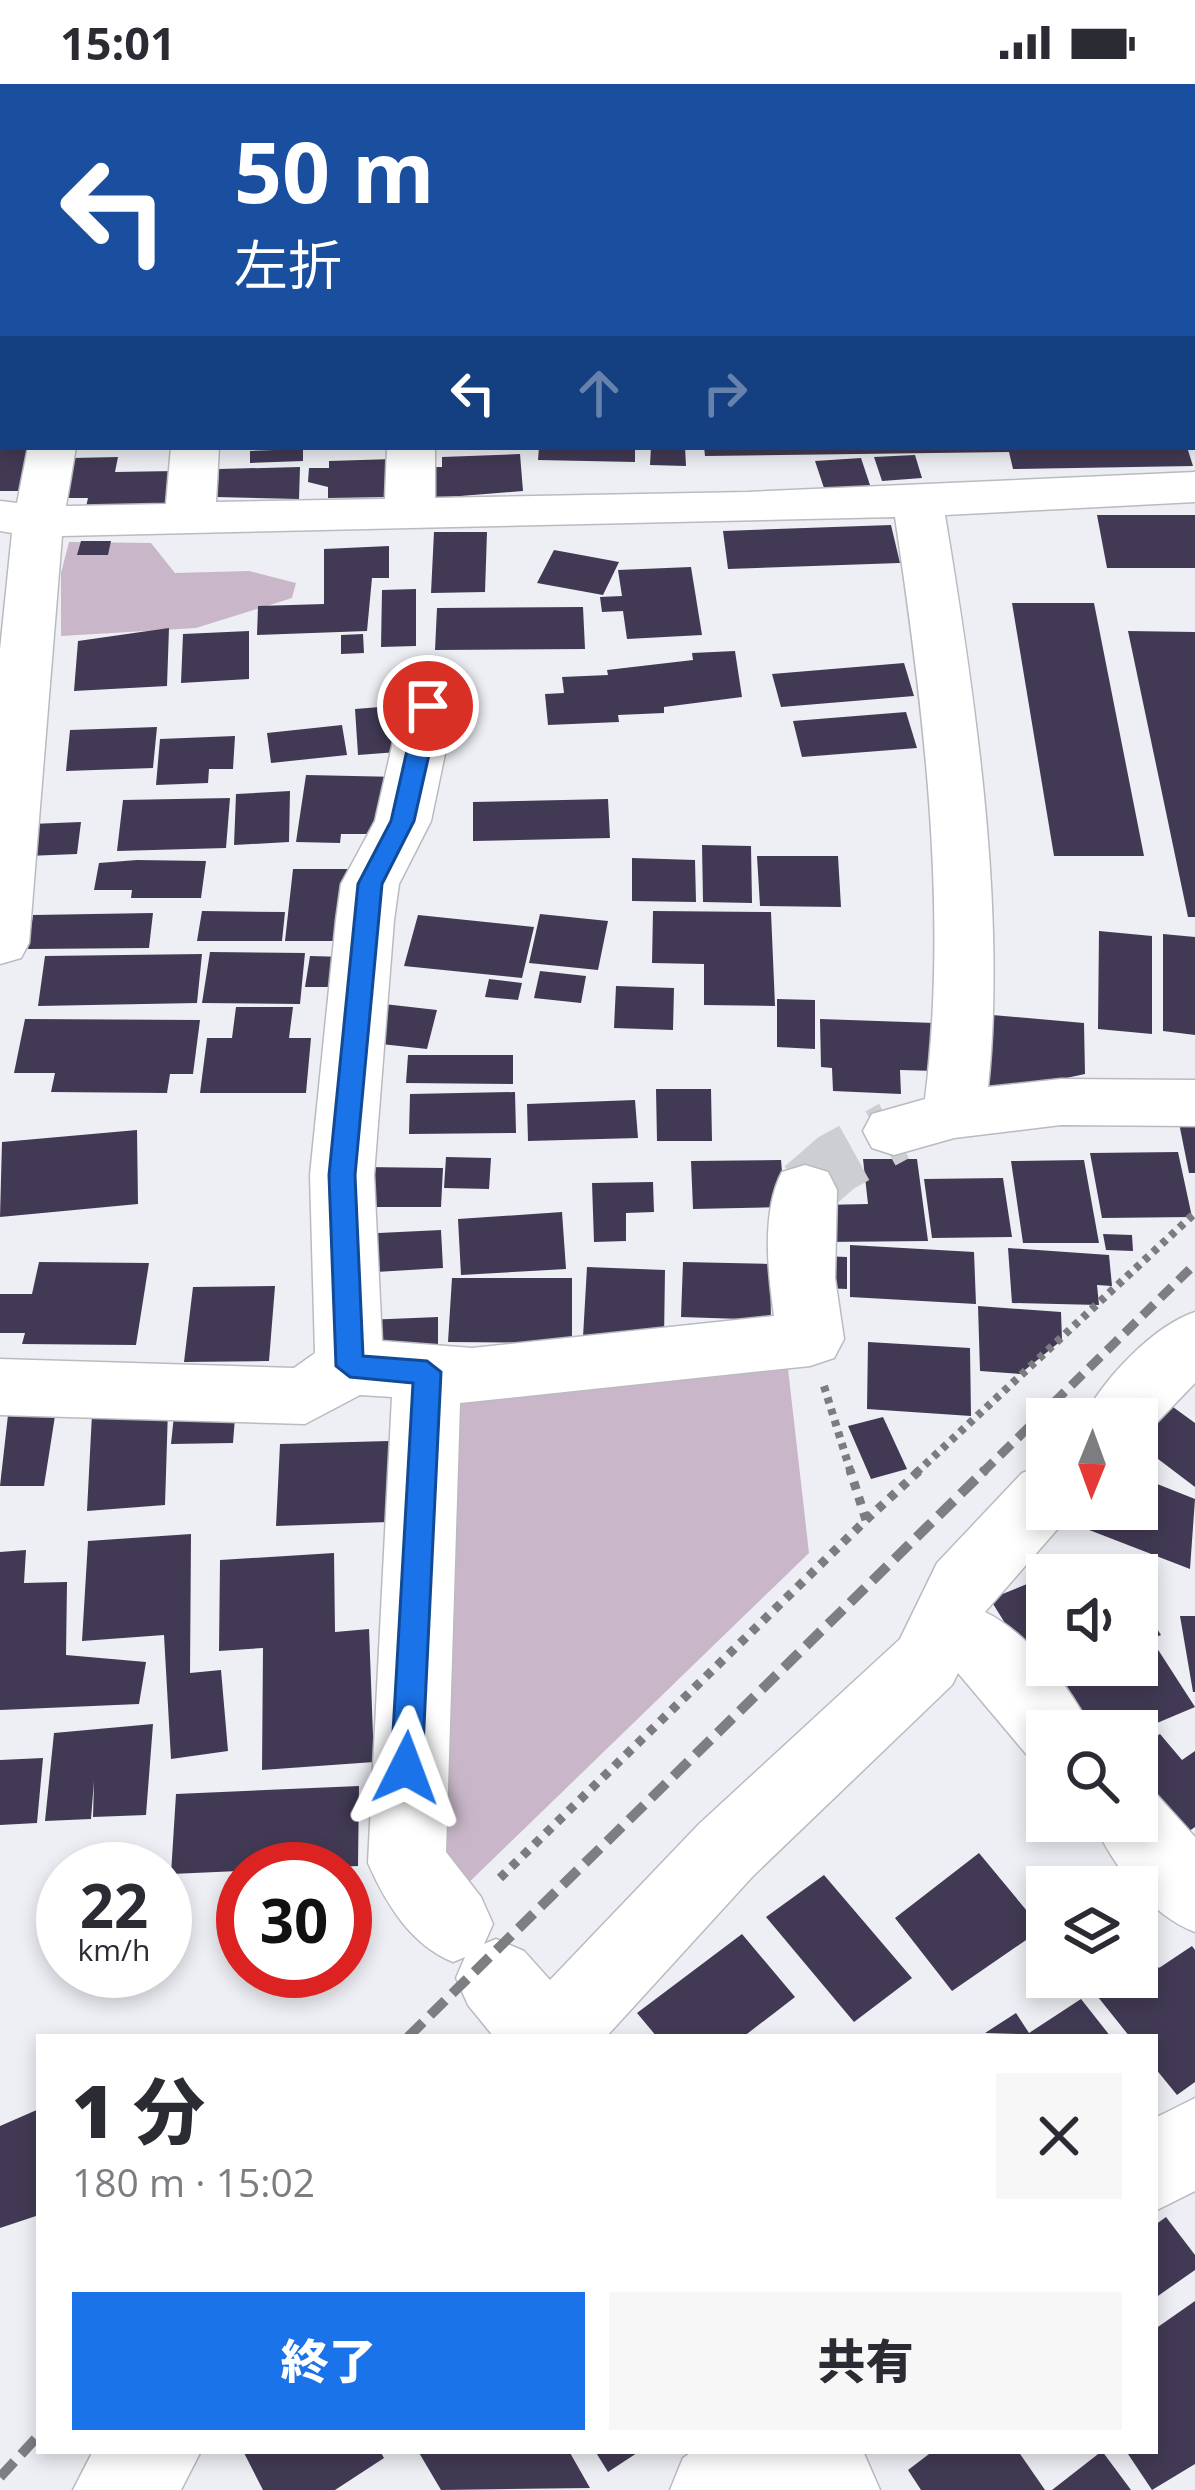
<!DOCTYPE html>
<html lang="ja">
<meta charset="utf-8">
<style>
:root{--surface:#fff;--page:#f7f7f7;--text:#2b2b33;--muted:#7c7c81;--accent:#1a73e8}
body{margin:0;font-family:"Open Sans","Noto Sans JP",sans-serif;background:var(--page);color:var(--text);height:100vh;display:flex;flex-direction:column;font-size:45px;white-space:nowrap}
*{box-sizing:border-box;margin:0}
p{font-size:39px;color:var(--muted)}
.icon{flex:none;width:66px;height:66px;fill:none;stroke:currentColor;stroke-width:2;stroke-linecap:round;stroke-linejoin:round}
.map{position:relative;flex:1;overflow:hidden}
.details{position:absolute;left:36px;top:1950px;width:1122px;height:420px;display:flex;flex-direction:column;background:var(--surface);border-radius:0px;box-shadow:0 6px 18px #0003}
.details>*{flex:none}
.guide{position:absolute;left:0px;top:0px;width:1197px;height:366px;box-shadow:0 6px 18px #0003;background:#1a4fa0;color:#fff;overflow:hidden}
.needle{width:78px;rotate:181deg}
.buttons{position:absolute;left:1026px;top:1314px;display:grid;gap:24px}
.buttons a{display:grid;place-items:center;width:132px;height:132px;border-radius:0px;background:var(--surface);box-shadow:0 6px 18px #0003;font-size:60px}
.speed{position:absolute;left:36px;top:1758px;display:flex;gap:24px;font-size:60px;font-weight:700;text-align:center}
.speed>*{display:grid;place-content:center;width:156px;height:156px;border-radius:50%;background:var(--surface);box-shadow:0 6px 18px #0003;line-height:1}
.speed small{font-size:30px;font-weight:400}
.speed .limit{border:18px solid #d22;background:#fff;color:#111}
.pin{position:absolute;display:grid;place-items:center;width:102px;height:102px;color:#fff;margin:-51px;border:6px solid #fff;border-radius:50%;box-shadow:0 3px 12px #0007}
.me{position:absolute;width:132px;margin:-66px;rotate:3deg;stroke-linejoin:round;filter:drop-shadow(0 0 9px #0008)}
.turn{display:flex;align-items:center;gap:42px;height:252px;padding:0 36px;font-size:54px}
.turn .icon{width:156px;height:156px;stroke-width:2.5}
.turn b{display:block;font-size:84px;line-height:102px}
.lanes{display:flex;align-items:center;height:114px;padding:0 36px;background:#0003;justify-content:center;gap:60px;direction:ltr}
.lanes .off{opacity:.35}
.round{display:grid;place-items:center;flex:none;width:126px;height:126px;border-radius:0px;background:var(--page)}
.headline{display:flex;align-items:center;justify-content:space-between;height:204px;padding:0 36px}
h1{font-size:72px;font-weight:800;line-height:90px}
.action{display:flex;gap:24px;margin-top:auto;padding:24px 36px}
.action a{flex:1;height:138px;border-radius:0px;background:var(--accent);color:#fff;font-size:48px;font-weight:800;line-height:138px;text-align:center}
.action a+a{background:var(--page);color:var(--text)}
.status{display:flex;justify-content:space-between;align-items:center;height:84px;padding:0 60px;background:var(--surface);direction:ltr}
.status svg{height:33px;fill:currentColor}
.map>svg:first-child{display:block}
</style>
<div class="status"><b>15:01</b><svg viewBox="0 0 49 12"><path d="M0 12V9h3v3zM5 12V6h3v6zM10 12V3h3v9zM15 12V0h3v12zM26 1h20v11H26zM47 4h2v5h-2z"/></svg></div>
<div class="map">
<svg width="1195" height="2406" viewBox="0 0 1195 2406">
<rect width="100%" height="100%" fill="#edeff4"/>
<!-- green -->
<path fill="#c9b7c9" d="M69,458L151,459L175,489L249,487L296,499L292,514L196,544L61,552V489Z
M787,1276L809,1469L459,1808L422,1770L443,1305Z"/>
<!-- building -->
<path fill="#423a54" d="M0,363H35L26,407H0Z
M539,363H635V378L538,376Z
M651,363H685L686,382L650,381Z
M704,363H1187L1193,382L1013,385L1009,368L705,372Z
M303,365V377L250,379V367Z
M520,370L523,407L436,414L434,383H442V373Z
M915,371L922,394L882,397L874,373Z
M118,373L115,388L176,387L171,422L86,423L88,414H64L72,374Z
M861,374L871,404L825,407L815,377Z
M393,375L392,413L328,414V403L308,398L309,384H329V377Z
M300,383L299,415L217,413L219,385Z
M1097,431H1195V484H1107Z
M891,441L900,479L728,485L723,447Z
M434,448H487L485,508L431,509Z
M81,457H111L108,471H77Z
M389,462V494H372L367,547L257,551L258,522L324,520V465Z
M554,466L619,478L603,511L537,499Z
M691,483L702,551L627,555L623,527L602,528L600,513L622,512L618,486Z
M416,505V562L381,563L382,506Z
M1012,519H1094L1144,772H1054Z
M583,523L585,565L435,566L437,524Z
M169,544L167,602L74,607L78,557Z
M249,547V595L181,599L183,550Z
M1128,547L1195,548V833H1188Z
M363,550L364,569L341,570V551Z
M735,567L742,613L664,623V629L618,631L619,638L548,641L545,610L564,609L562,593L608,591L607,586L693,576L692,569Z
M904,579L914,612L781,623L772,590Z
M406,621L411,667L358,671L355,625Z
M906,628L917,664L802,673L793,637Z
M342,641L347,671L271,679L267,649Z
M157,643L153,684L66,687L70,646Z
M235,652L233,685H209L208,699L156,701L160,655Z
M306,691L400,693L384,750H341L340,759L296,758Z
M290,707L289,758L234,761L236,710Z
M230,714L226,764L117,767L123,716Z
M608,715L610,754L473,757V718Z
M81,738L77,770L27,772L31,740Z
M702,761L751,762L752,819L703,818Z
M757,772H838L841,823L760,822Z
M632,774L695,776L696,818L632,817Z
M137,776L206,777L201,814H131L132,806H94L99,779Z
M293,785H358L352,857H285Z
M202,827L285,828L282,857H197Z
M653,827L771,828L775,922L704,921V880L652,879Z
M153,829L149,864L28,865L33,831Z
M540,830L608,837L598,886L529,879Z
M418,831L534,843L522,894L404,882Z
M1099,847L1152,852V950L1098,945Z
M1163,850L1195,853V951L1163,947Z
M210,868L305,869L300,920L202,919Z
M202,870L197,919L38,922L45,872Z
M310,872L345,873L341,903H305Z
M540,887L586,892L581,919L534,914Z
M489,895L522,899L518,916L485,913Z
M616,902L674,904L673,946L614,944Z
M777,915L815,916V965L777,963Z
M384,920L437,926L427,965L372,959Z
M236,923H293L289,954H311L306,1009H200L207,954H232Z
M981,930L1084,939L1085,990L1010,1006L978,1002Z
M25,935L200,936L193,990H170L167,1009L51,1008L55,989H14Z
M820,935L935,939L937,987L900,986L901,1010L833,1007L832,984L821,983Z
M408,971H513V1000L406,999Z
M656,1005H711L712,1057H657Z
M515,1008L516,1049L409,1050L410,1010Z
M635,1016L638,1054L528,1057L527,1020Z
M1177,1029H1195V1089H1189Z
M137,1046L138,1120L0,1133L2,1058Z
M1178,1068L1192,1133L1102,1134L1090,1069Z
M446,1073L491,1074L489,1105L444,1104Z
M863,1075H917L928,1157L825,1158L822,1121L868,1120Z
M781,1076L785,1123L693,1125L691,1077Z
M1084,1076L1099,1159H1023L1011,1077Z
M364,1083L443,1084L441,1123H361Z
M1003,1094L1012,1153L932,1154L924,1095Z
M653,1098L654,1128L626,1129V1157L594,1158L592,1099Z
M562,1128L566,1185L461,1191L458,1135Z
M441,1146L443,1184L359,1189L358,1150Z
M1103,1150L1132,1151L1133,1167L1106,1166Z
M850,1161L974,1168L976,1220L850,1213Z
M1008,1164L1109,1171L1112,1202L1097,1201L1099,1221L1012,1219Z
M822,1172L847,1173V1205L822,1204Z
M39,1178L149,1179L136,1261L22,1260L25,1249H0V1210H32Z
M683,1178L770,1180L771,1236L681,1233Z
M587,1183L665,1186L664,1255L583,1253Z
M452,1194H572V1259L448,1258Z
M275,1202L269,1277L184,1278L193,1203Z
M978,1222L1061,1228L1062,1256L1020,1290L980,1287Z
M438,1233V1268L364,1271L365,1236Z
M868,1258L970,1264L971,1332L867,1325Z
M236,1321L233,1359L171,1360L175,1322Z
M1173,1323L1195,1339V1403L1137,1359Z
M168,1325L165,1421L87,1427L92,1330Z
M8,1331L55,1332L44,1402H0Z
M883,1333L907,1385L871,1395L848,1342Z
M389,1357L388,1438L276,1442L280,1360Z
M1137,1392L1195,1415L1190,1485L1084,1444L1092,1425H1137Z
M191,1450L190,1589L221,1586L228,1667L171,1675L164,1551L82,1557L88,1457Z
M26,1466L24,1499L67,1498L66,1571L146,1578L139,1620L0,1626V1468Z
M334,1469L335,1548L369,1545L374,1678L262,1686L263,1564L219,1567L220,1476Z
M1047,1492V1581H1089L1043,1600L990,1515Z
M1137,1514L1161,1551L1137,1561Z
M1180,1532H1195V1608H1193Z
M1155,1561L1195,1623L1138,1647H1095L1065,1599L1107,1581H1137V1569Z
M153,1640L146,1731L93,1733L94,1697L91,1735L45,1737L54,1649Z
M1160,1650L1182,1676L1195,1667V1743L1182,1752L1137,1698V1664Z
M43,1674L37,1739L0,1741V1676Z
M359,1702L358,1782L171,1790L176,1710Z
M979,1769L1042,1845L952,1907L895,1834Z
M824,1791L912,1894L854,1938L766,1833Z
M742,1850L795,1913L743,1953H657L637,1929Z
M1140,1862L1159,1884L1192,1862L1195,1866V1998L1177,2011L1155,1984V1953H1130L1086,1898L1137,1893Z
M1081,1915L1111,1953L985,1949L1016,1929L1029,1949Z
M39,2025V2131L0,2144V2042Z
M1166,2133L1195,2171V2186L1155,2214V2141Z
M1195,2217V2380L1152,2406L1126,2367H1155V2245Z
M243,2367H380L384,2374L335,2406H263Z
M418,2367H569L590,2404L441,2406Z
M595,2367H640L608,2388Z
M933,2367H1018L1045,2406H921L908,2386Z
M1102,2367L1131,2406H1052Z"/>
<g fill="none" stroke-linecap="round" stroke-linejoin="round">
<!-- minor-tunnel -->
<path stroke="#ccced2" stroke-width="62" stroke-dasharray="62 30" stroke-linecap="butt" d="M805,1106L836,1079L894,1047"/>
<defs>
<path id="minor" d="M102,0H144L101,3Z
M508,0H550V3H508Z
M1038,0H1164L1036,3Z
M3,51V77L0,78V52Z
M28,363H76L66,422H71L166,420L171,363H219L216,418L385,415L387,363H435V414L748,408L1195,388V418L945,431C974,607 1007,825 988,1003L1061,995L1195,996V1042L1061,1041L954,1054L894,1071L872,1064L863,1047L872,1030L925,1015C949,825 923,621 895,433L62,452L29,859L21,874L0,880V566L12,449L0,447V417L17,419Z
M428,604L447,609L455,622L431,737L399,800L394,836L374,1091L382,1257L472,1264L774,1232C768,1188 761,1128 782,1088L805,1081L828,1088L837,1106L835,1194L844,1255L834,1274L810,1282L460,1319L446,1768L481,1813L493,1840L484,1860L496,1855L524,1867L550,1896L699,1740L900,1555L937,1479L1022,1389L1047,1380V1425H1075L985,1528C1027,1548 1072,1605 1092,1647H1047V1678L1027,1671L958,1589L952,1601L753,1792L606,1953H494L468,1921L456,1894L465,1873L453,1878C411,1861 386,1820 368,1779L392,1313L360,1311L305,1340L0,1331V1275L294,1284L315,1269L310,1091L336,836L341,800L375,737L401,622L409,609Z
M1195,1228V1299L1141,1355L1137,1357V1335H1083C1103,1295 1153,1242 1195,1228Z
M1137,1703L1158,1712L1195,1753V1848C1150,1831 1112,1781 1093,1737H1137Z
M1195,2014V2107L1155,2127V2034Z
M93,2367H201L181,2406H73Z
M693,2367H863L880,2406H670L683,2374Z"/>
</defs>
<!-- minor casing -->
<use href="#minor" stroke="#b9bbc0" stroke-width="3"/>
<!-- path-far1 -->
<path stroke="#7b7c7f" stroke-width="8" stroke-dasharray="6 6" stroke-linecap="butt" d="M824,1302L851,1389
M916,1389L1195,1129"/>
<!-- path -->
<path stroke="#7b7c7f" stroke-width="9" stroke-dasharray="8 8" stroke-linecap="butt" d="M866,1436L920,1386
M500,1794L866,1436L850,1386"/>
<!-- minor -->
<use href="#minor" fill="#fff" fill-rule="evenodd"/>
<!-- rail-far1 -->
<path stroke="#7d7e82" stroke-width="9" stroke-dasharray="16 9" stroke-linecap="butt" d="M982,1389L1195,1180"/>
<!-- rail -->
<path stroke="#7d7e82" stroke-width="10" stroke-dasharray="21 10" stroke-linecap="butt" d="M408,1953L985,1386
M0,2393L39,2351"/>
</g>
<!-- route -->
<path fill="#1a73e8" stroke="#114b97" stroke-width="3" d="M428,614L440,622L414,737L382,800L355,1091L363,1272L427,1277L441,1288L422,1684L418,1694L406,1699L395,1694L391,1684L413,1299L350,1293L336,1282L329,1091L358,800L391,737L417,622Z"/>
</svg>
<div class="buttons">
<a><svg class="needle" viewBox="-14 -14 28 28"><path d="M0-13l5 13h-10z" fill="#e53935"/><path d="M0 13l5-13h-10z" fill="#7c7c81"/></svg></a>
<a><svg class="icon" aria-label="sound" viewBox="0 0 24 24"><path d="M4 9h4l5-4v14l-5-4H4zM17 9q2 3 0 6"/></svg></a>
<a><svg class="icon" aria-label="search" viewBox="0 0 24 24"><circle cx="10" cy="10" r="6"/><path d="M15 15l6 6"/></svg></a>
<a><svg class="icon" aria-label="layers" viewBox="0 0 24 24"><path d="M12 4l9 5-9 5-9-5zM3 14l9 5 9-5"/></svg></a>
</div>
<div class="speed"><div>22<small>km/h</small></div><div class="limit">30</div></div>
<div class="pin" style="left:428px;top:622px;background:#d93025"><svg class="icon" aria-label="arrive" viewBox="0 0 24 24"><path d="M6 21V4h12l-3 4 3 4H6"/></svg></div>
<svg class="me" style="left:406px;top:1684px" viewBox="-20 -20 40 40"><path d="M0-17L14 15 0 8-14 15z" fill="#1a73e8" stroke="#fff" stroke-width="4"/></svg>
<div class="guide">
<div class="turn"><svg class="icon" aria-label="left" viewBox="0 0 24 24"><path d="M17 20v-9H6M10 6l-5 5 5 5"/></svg><div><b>50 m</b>左折</div></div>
<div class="lanes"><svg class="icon" aria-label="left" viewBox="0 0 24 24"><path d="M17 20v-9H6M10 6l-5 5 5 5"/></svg><svg class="icon off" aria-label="ahead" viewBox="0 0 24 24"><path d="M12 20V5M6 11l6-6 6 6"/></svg><svg class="icon off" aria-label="right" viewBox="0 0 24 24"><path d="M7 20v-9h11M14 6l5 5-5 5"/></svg></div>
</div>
<section class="details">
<div class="headline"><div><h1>1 分</h1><p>180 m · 15:02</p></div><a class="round"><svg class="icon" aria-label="close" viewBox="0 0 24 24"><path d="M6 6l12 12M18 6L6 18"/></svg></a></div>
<div class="action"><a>終了</a><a>共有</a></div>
</section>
</div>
